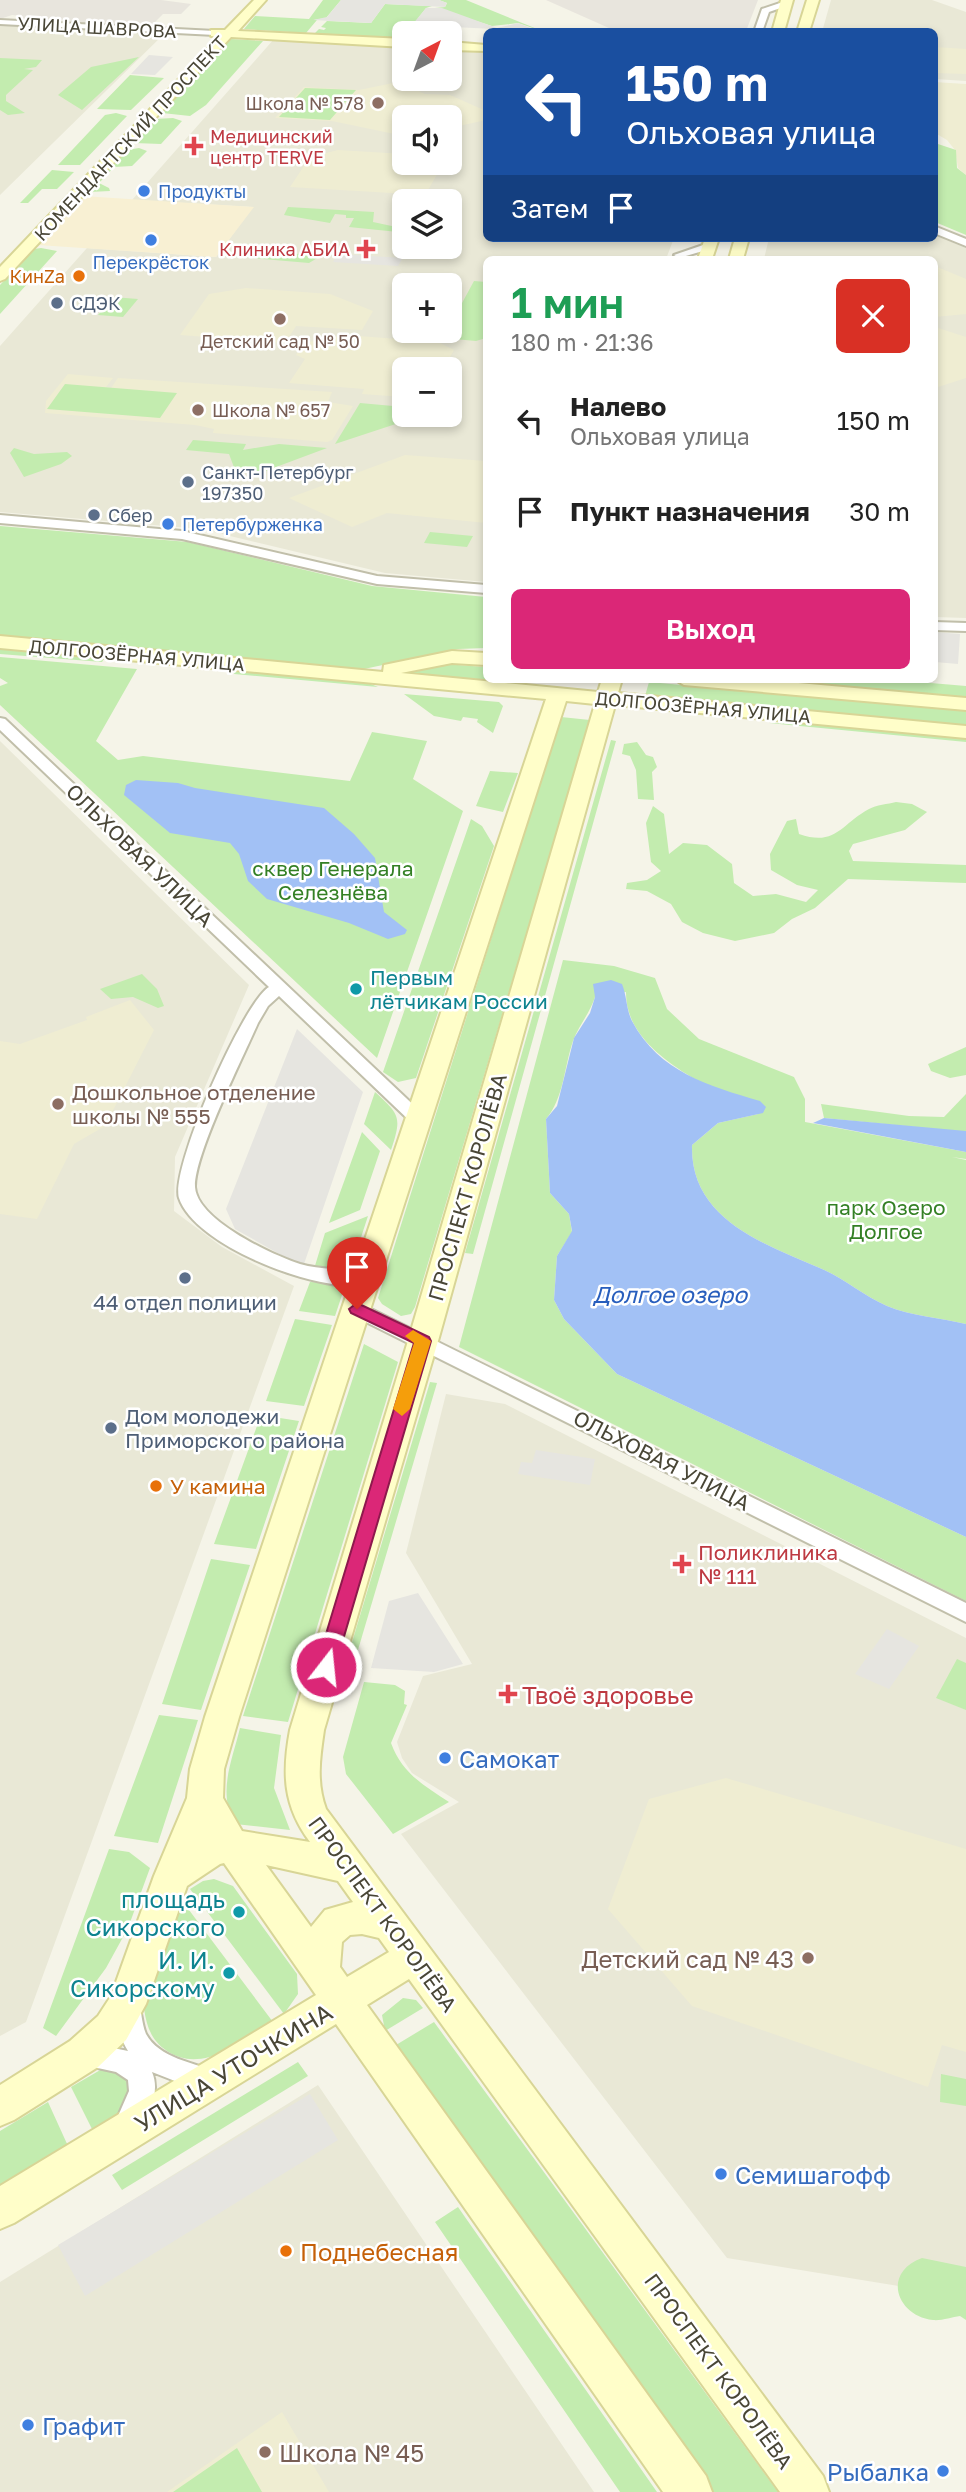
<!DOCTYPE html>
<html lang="ru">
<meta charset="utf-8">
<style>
:root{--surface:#fff;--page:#f2f2f2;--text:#222;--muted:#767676;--accent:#db2777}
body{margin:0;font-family:"Golos Text",sans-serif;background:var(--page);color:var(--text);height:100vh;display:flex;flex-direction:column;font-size:26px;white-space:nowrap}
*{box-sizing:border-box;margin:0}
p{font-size:23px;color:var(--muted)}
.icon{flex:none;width:38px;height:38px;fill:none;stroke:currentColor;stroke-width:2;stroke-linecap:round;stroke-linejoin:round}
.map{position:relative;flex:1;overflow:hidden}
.sheet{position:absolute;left:483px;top:256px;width:455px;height:427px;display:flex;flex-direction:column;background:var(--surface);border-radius:10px;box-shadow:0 4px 10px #0003}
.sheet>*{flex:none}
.banner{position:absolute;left:483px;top:28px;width:455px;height:214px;border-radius:10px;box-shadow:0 4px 10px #0003;background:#1a4fa0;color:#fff;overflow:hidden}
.needle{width:46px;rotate:41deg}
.fabs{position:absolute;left:392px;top:21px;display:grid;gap:14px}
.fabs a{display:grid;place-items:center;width:70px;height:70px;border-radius:10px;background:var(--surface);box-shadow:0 4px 10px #0003;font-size:35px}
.pin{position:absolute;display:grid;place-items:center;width:60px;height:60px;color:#fff;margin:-72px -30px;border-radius:50% 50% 50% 0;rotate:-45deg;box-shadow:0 0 7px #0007}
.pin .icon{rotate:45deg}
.me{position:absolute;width:77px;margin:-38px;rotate:16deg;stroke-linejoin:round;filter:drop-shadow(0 0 5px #0008)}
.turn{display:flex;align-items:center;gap:24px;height:147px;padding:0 28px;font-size:32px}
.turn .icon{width:91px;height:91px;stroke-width:2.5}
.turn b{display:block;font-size:49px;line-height:60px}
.then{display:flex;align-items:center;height:66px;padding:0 28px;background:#0003;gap:14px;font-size:26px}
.round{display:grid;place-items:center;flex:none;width:74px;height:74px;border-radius:10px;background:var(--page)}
.summary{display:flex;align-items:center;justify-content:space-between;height:119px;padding:0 28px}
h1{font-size:42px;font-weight:600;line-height:52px;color:#1e9e55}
.primary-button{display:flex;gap:14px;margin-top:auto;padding:14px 28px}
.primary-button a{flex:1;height:80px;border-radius:10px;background:var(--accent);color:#fff;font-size:28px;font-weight:600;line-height:80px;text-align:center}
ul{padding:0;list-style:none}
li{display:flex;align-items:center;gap:21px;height:91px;padding:0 28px}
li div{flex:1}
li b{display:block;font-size:26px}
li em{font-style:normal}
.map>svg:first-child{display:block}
</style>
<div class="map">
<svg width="966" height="2492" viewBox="0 0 966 2492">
<rect width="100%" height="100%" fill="#f5f4e8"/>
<!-- residential -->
<path fill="#e9e8d6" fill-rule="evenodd" d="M831,0H932L966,12V81L935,79L934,32H822Z
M0,25L164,34L0,195Z
M274,39L404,46V79H450V48L486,51V238H674L666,259H486V582L385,573L201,529L0,512V346L87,248L216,257L253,207L132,200ZM404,117H450V163H404ZM404,201H450V247H404ZM404,285H450V331H404ZM404,369H450V415H404Z
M935,235L966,248V618L935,617L934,259H764L769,238H934Z
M0,741L249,985L175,1157L174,1211L222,1247L294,1286L26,2022L0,2036Z
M446,1394L505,1404L966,1638V2297L727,2258L401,1834L459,1802L412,1773L402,1758L397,1742L423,1676L472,1664L406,1553Z
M318,2085L594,2492H0V2282Z"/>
<!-- commercial -->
<path fill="#f8f0d3" d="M82,196L254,207L216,257L38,245Z"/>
<!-- industrial -->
<path fill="#e8e5dd" d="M0,0H161L191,4L181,14H163L151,26L145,27L19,20L23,16L12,15L0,19Z
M546,0H758L746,31L618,32Z"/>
<!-- education -->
<path fill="#efedd2" d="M935,47L966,49V74L935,73Z
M398,82L425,94L450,95L486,111V120L450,128V117H404V136L332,121L275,118L304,87L359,90Z
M934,82L966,84V175L958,168L955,150L947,140L935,133Z
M338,150L404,154V163H437L442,166L425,195L290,187L310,157Z
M935,266L966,279V314L935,317Z
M246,288L330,294L373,311L362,330L296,326L285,343L180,335L209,294Z
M935,327L966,337V378L935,388Z
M345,335L438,342L454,350L443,369H404V397L362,394L364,389L289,383L305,359L296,355L304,343Z
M68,374L113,378L106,387L111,388L118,378L332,392L328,402L353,406L332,440L327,442L213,433L214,429L195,425L45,413L46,401Z
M405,455L486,461V523L387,513L352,527L289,498Z
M130,1000L154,1030L105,1126L74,1144L37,1219L0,1214V1041L20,1044L87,1020L86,1017Z
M726,1778L966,1849V2052L942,2045L928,2087L692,2006L608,1909L649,1799Z
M282,2412L329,2492H167Z"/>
<!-- green -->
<path fill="#c3ecaf" d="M323,0H341L326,18L314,20H317L306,33L244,29L255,16L309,19Z
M439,0H466L542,31L518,23L492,26L435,8L445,7L447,3Z
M385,4L432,6L426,8L413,25L450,28L446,33H404V40L312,36L319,29L324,30L322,32L331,23L326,28L321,27L327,21L371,23Z
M230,39L263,41L206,105L190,116L162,113Z
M139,57L82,110L58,95L91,67Z
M0,58L42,60L36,67L24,69L33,70L6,95V101L25,113L8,115L0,110Z
M130,75L164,78L131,110L97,109Z
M305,88L356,90L330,120L279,117Z
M116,113L127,116L80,165H58L105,115Z
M173,118L182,121L161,144L134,143L155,119Z
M935,143L956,150L957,168L966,175V235L935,222Z
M139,148L147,151L132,166L114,167L99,183L109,188L110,191L89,192L127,150Z
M52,170L74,172L57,189H42L28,203H20Z
M288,207L374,212L373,222L401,228L398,232L349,227L354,218H346V215L335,214L330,223L284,215Z
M41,248L57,251L0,314V285L34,249Z
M238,250L316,255L319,257L309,263L229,256Z
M474,281L486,282V338L476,341L443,338Z
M113,297L138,299L123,317L98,315Z
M65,384L177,393L160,418L47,409Z
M360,403L404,407V415H423L335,444Z
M193,440L246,444L243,450L279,444L327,448L260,473L235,470L229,454L186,450Z
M14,448L34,454L67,452L72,456L61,464L24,477L10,453Z
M0,526L188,542L372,586L486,597V648L458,649L364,669L0,637Z
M430,532L473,536L467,547L424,543Z
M0,649L105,657L102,662L0,654Z
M0,657L137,669L96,741L118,760L143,756L350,781L372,732L427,741L413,779L463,811L377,1058L0,705V686L8,683L0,678Z
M444,664L486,667V679H522L520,683L410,673Z
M236,669L366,682L378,687L234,674Z
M748,679H884L966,686V698Z
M649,682L966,711V725L645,696Z
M404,694L499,702L503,706L493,733L477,722L478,719L463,717L461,721L434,716Z
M561,717L590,720L415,1307L411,1314L401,1316L382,1304L378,1298Z
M769,723L818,724L966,738V742Z
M611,740L616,741L473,1254L465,1253Z
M637,742L646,755L653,757L657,767L652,772L654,800L638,799L636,770L630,756L622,754L624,744Z
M490,771L518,773L503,812L476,806Z
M896,802L912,804L927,812L905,830L853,844L849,851L853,861L966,865V883L848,879L815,908L792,919L774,933L735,941L703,933L682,922L671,904L647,891L626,889L627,883L647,880L661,871L651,862L646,823L653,806L664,814L669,854L683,843L707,845L732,864L734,883L753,896L776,894L806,902L818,890L797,885L771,870L770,854L787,821L796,819L799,834C836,847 841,824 869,809C876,805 888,804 896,802Z
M471,819L482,826L494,846L416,1078L398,1082L383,1072Z
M563,960L614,966L655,978L667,1009L699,1039L794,1077L805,1099V1122L966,1152V1159L952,1157L966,1160V1324C941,1318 911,1316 887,1306C864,1296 845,1279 822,1269C765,1244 690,1220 692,1145L718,1123L758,1114C714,1087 625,1055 626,992L595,997C590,1013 579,1025 573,1041C564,1067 564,1098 546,1119L550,1193L569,1214L572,1232L557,1256L554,1300L564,1319L617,1374L966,1537V1601L459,1347Z
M142,974L157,989L164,1006L158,1008L133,997L111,999L100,989Z
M966,1047V1075L950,1078L931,1071L928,1064Z
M375,1092C400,1115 402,1117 391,1150L364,1124Z
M966,1094V1132L824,1118L821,1104L909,1116L944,1117Z
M362,1132L380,1151L360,1210L329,1223Z
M368,1216L351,1268L314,1269L325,1233Z
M310,1282L336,1283L344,1289L335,1316L299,1311Z
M295,1319L332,1325L304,1406L266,1401Z
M364,1344L398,1362L288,1722L243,1716Z
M430,1382L437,1383L355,1660L347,1659Z
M261,1415L299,1421L256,1549L214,1544Z
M211,1559L250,1565L201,1710L162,1704Z
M957,1659L966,1663V1710L936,1698Z
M364,1682L395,1685L405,1691L404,1704L407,1705L391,1743C402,1773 423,1785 449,1802L393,1834L346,1774L343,1757Z
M159,1715L198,1720L158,1843L114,1836Z
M240,1728L281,1735L274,1788L290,1830L235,1824C217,1793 232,1761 240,1728Z
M109,1849L129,1852L150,1868L128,1928L106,1968L56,2036L43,2028Z
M214,1879L233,1886L297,1974L298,1994L284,2014L190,1889L203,1881Z
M183,1902L273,2022C242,2040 203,2075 167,2051C151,2040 147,2027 144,2009Z
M403,1998L416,2000L423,2008L385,2031L382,2015Z
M434,2022L778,2492H713L396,2045Z
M298,2062L308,2076L122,2190L112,2175Z
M113,2067L132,2078L128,2110L93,2131L71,2087L102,2069Z
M941,2074L966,2079V2106L940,2102Z
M48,2102L68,2146L0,2187V2131Z
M458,2207L657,2492H620L435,2222Z
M922,2258L966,2267V2320L960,2316C952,2317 941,2321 933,2320C897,2316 881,2273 922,2258Z
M237,2448L262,2492H173Z"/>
<!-- parking -->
<path fill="#e6e5e0" d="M341,0H439L447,3L445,7L385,4L371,23L313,20L327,17Z
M426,8H442L497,28L518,23L538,31L412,25Z
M149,55L173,57L155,75L131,74Z
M338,254L403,258L398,266L333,262Z
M934,632L960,634L958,664L935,662Z
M297,1029L363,1092L304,1264H297L235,1229L226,1209Z
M536,1450L595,1459L590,1485L518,1474L521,1462L532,1463Z
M418,1593L463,1664L434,1672L371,1668L389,1601Z
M887,1629L919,1646L889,1689L855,1674Z
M310,2094L338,2140L85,2296L58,2245Z"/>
<!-- water -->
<path fill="#a2c1f5" d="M136,780L178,783L195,788L324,808L354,834L375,858L384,912L407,930L405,934L388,939L349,923L267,899L248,881L239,854L230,843L170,833L124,795L126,785Z
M611,980L622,984C627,996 626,1009 632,1021C659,1072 709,1086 760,1101L766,1107L763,1113L718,1123L692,1145C690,1220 765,1244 822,1269C845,1279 864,1296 887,1306C911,1316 941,1318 966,1324V1537L617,1374L564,1319L554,1300L557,1256L572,1231L569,1214L550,1193L546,1119L557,1106L574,1038L590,1013L595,997L593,984Z
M824,1118L966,1131V1152L813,1123Z"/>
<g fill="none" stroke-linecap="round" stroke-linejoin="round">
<defs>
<path id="street" d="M786,1L789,5L769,12L762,32H754L762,9Z
M0,20L215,31L219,33L215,35L0,24Z
M934,226L966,239V246L934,233Z
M709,243L714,246L713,248L679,258L674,255Z
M0,515L182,531L377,576L486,585V593L377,584L182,539L0,523Z
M934,622L966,623V631L934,630Z
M0,718L5,719L424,1115L427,1119L424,1123H412L279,996L268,1006L258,1023C243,1057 194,1155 195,1187C197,1220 272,1255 300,1264C324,1271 350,1268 374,1274L377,1279L374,1284C326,1297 195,1247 179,1198C170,1169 243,1003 269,987L0,730Z
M357,1302L966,1603V1622L350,1314L347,1309L350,1304Z
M127,1993L136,1997C142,2008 141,2022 146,2034C159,2058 194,2063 218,2072L221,2081L218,2090L208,2094L152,2072C161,2093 148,2114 139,2132L129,2136L119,2132L115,2123L129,2091L128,2080L116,2072L75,2063L71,2054L75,2045L84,2042L128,2051C119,2036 110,2013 118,1997Z"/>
<path id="secondary" d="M254,0H266L238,31L404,39V47L231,37L5,279L0,281V267L219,37L211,36V30H225Z
M781,0H793L784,32H772Z
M807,0H819L809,32H797Z
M450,42L486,45V51L450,50Z
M705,238H719L712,259H698Z
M735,238H749L743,259H729Z
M0,636L383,672L384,665L452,651L486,653V665L452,663L401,673L598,692L602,679H622L618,693L966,726V738L615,705L438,1341L324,1730C320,1757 316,1782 326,1809L823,2476L829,2492H780L409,1979L367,2005L706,2476L712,2492H663L336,2024L14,2223L0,2229V2186L316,1995L224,1863L220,1864L187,1886L146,2004L126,2040L98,2067L14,2120L0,2126V2085L70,2041L98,2016L111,1996L154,1876L187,1798L190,1769L205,1717L546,699L0,648ZM566,701L595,704L408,1341L290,1730C282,1773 283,1806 310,1842L242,1831L223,1798L224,1769L239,1717ZM266,1865L338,1881L353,1902L325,1910L311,1927ZM362,1934L379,1938L389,1952L347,1977L340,1967L342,1942L350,1935Z
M674,679H753L966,698V710L684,685Z"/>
</defs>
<!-- street casing -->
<use href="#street" stroke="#c1bfaa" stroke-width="4"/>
<!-- secondary casing -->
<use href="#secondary" stroke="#d8d596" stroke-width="4"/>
<!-- street -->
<use href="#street" fill="#fff" fill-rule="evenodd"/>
<!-- secondary -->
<use href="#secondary" fill="#fffec9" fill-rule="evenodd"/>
</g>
<!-- route -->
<path fill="#db2777" stroke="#8e194d" stroke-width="2" d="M357,1303L429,1337L431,1341L335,1667L332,1672H319L316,1667L414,1343L351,1313L349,1309Z"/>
<!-- slow -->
<path fill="#f59e0b" d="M413,1330L431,1341L410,1409L402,1416L393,1409L414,1343L405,1336Z"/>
<!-- markers -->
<g fill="#8d6e63" stroke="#fff" stroke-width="2.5">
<circle cx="378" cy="103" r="7"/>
<circle cx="280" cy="319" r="7"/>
<circle cx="198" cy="410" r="7"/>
<circle cx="58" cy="1104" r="7"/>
<circle cx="808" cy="1958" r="7"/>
<circle cx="265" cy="2452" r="7"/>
</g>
<g fill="#e0444e" stroke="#fff" stroke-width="2.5">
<path d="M190.5 135.5h7v7h7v7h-7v7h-7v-7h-7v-7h7z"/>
<path d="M362.5 238.5h7v7h7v7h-7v7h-7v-7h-7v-7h7z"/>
<path d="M678.5 1553.5h7v7h7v7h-7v7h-7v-7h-7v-7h7z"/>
<path d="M504.5 1683.5h7v7h7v7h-7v7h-7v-7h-7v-7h7z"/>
</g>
<g fill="#3f7fe0" stroke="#fff" stroke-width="2.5">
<circle cx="144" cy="191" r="7"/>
<circle cx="151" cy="240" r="7"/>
<circle cx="168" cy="524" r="7"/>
<circle cx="445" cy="1758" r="7"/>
<circle cx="721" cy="2174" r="7"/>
<circle cx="28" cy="2425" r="7"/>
<circle cx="943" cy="2471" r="7"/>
</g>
<g fill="#e8710a" stroke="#fff" stroke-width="2.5">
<circle cx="79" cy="276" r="7"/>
<circle cx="156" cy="1486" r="7"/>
<circle cx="286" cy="2251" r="7"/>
</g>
<g fill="#5c6f8a" stroke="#fff" stroke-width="2.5">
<circle cx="57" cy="303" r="7"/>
<circle cx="188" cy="482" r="7"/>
<circle cx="94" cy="515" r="7"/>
<circle cx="185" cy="1278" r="7"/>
<circle cx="111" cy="1428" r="7"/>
</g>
<g fill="#0f9aa8" stroke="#fff" stroke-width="2.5">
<circle cx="356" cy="989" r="7"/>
<circle cx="239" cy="1912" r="7"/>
<circle cx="229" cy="1973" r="7"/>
</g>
<g text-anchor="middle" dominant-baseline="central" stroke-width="5" stroke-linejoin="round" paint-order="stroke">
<!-- far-street labels -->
<g font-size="18" fill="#494636" stroke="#fff">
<text transform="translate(97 27) rotate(3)">УЛИЦА ШАВРОВА</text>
<text transform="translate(130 138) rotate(-47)">КОМЕНДАНТСКИЙ ПРОСПЕКТ</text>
<text transform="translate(137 655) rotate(5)">ДОЛГООЗЁРНАЯ УЛИЦА</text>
<text transform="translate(703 707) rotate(5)">ДОЛГООЗЁРНАЯ УЛИЦА</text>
</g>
<!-- far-education labels -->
<g font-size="18" fill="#785e54" stroke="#fff" text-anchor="end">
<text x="364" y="103">Школа № 578</text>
<text x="280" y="341" text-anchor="middle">Детский сад № 50</text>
<text x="212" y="410" text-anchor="start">Школа № 657</text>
</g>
<!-- far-health labels -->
<g font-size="18" fill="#be3a42" stroke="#fff" text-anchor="start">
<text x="210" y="136">Медицинский<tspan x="210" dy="21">центр TERVE</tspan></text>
<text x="350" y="249" text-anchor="end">Клиника АБИА</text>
</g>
<!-- far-shop labels -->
<g font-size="18" fill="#366cbe" stroke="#fff" text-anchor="start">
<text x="158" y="191">Продукты</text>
<text x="151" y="262" text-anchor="middle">Перекрёсток</text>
<text x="182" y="524">Петербурженка</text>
</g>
<!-- far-food labels -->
<g font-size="18" fill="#c56008" stroke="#fff" text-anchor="end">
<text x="65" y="276">КинZa</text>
</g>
<!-- far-service labels -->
<g font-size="18" fill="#4e5e75" stroke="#fff" text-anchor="start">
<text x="71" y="303">СДЭК</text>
<text x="202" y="472">Санкт-Петербург<tspan x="202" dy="21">197350</tspan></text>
<text x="108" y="515">Сбер</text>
</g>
<!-- street labels -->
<g font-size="21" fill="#494636" stroke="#fff">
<text transform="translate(140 855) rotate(44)">ОЛЬХОВАЯ УЛИЦА</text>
<text transform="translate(467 1187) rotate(-74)">ПРОСПЕКТ КОРОЛЁВА</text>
<text transform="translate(662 1460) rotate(27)">ОЛЬХОВАЯ УЛИЦА</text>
<text transform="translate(383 1914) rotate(54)">ПРОСПЕКТ КОРОЛЁВА</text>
<text transform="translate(719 2371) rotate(54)">ПРОСПЕКТ КОРОЛЁВА</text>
</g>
<!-- park labels -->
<g font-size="21" fill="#348025" stroke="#fff">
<text x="333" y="868">сквер Генерала<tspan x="333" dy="24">Селезнёва</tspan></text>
<text x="886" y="1207">парк Озеро<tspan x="886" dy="24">Долгое</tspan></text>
</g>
<!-- culture labels -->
<g font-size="21" fill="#0d838f" stroke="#fff" text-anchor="start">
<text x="370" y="977">Первым<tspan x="370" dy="24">лётчикам России</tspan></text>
</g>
<!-- education labels -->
<g font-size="21" fill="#785e54" stroke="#fff" text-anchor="start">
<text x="72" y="1092">Дошкольное отделение<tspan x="72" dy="24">школы № 555</tspan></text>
</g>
<!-- service labels -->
<g font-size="21" fill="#4e5e75" stroke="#fff">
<text x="185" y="1302">44 отдел полиции</text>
<text x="125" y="1416" text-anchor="start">Дом молодежи<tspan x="125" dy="24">Приморского района</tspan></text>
</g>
<!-- food labels -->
<g font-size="21" fill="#c56008" stroke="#fff" text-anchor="start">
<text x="170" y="1486">У камина</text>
</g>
<!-- health labels -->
<g font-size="21" fill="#be3a42" stroke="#fff" text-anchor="start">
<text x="698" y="1552">Поликлиника<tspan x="698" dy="24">№ 111</tspan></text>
</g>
<!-- water labels -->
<g font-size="23" font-style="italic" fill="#285ebd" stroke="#fff">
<text x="670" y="1294">Долгое озеро</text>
</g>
<!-- near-health labels -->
<g font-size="24" fill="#be3a42" stroke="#fff" text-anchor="start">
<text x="522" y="1694">Твоё здоровье</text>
</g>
<!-- near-shop labels -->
<g font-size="24" fill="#366cbe" stroke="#fff" text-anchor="start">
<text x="459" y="1758">Самокат</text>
<text x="735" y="2174">Семишагофф</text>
<text x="42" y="2425">Графит</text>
<text x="929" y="2471" text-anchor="end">Рыбалка</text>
</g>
<!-- near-culture labels -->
<g font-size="24" fill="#0d838f" stroke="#fff" text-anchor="end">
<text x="225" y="1898">площадь<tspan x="225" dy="28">Сикорского</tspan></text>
<text x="215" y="1959">И. И.<tspan x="215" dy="28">Сикорскому</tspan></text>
</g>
<!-- near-education labels -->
<g font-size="24" fill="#785e54" stroke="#fff" text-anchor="end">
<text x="794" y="1958">Детский сад № 43</text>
<text x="279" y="2452" text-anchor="start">Школа № 45</text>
</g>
<!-- near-street labels -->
<g font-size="24" fill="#494636" stroke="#fff">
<text transform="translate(233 2067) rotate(-31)">УЛИЦА УТОЧКИНА</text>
</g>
<!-- near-food labels -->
<g font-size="24" fill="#c56008" stroke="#fff" text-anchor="start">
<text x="300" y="2251">Поднебесная</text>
</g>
</g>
</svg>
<div class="fabs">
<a><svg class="needle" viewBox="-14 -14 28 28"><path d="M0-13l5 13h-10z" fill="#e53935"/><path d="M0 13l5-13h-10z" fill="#767676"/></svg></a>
<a><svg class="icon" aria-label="sound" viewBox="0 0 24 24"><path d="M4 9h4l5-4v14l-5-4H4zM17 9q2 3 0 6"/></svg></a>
<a><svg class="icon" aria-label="layers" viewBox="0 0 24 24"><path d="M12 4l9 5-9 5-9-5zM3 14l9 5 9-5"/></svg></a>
<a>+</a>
<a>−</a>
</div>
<div class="pin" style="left:357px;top:1309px;background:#d93025"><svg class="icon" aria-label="arrive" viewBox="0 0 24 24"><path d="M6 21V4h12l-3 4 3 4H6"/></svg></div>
<svg class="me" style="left:326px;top:1667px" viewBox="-20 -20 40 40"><circle r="17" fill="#db2777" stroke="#fff" stroke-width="3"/><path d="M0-11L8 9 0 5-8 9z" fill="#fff"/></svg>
<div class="banner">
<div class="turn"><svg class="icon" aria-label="left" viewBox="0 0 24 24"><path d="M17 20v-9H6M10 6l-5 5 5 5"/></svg><div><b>150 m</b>Ольховая улица</div></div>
<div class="then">Затем<svg class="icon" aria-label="arrive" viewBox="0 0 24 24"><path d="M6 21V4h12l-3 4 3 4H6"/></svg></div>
</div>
<section class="sheet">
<div class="summary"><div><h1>1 мин</h1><p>180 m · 21:36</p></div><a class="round" style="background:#d93025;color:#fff"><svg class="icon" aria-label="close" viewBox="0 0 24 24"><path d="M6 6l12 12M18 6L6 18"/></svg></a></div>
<ul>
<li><svg class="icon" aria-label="left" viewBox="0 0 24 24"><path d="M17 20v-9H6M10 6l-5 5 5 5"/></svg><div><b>Налево</b><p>Ольховая улица</p></div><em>150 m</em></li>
<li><svg class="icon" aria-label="arrive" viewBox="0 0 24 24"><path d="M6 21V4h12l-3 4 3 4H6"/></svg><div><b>Пункт назначения</b></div><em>30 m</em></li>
</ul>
<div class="primary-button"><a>Выход</a></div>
</section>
</div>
